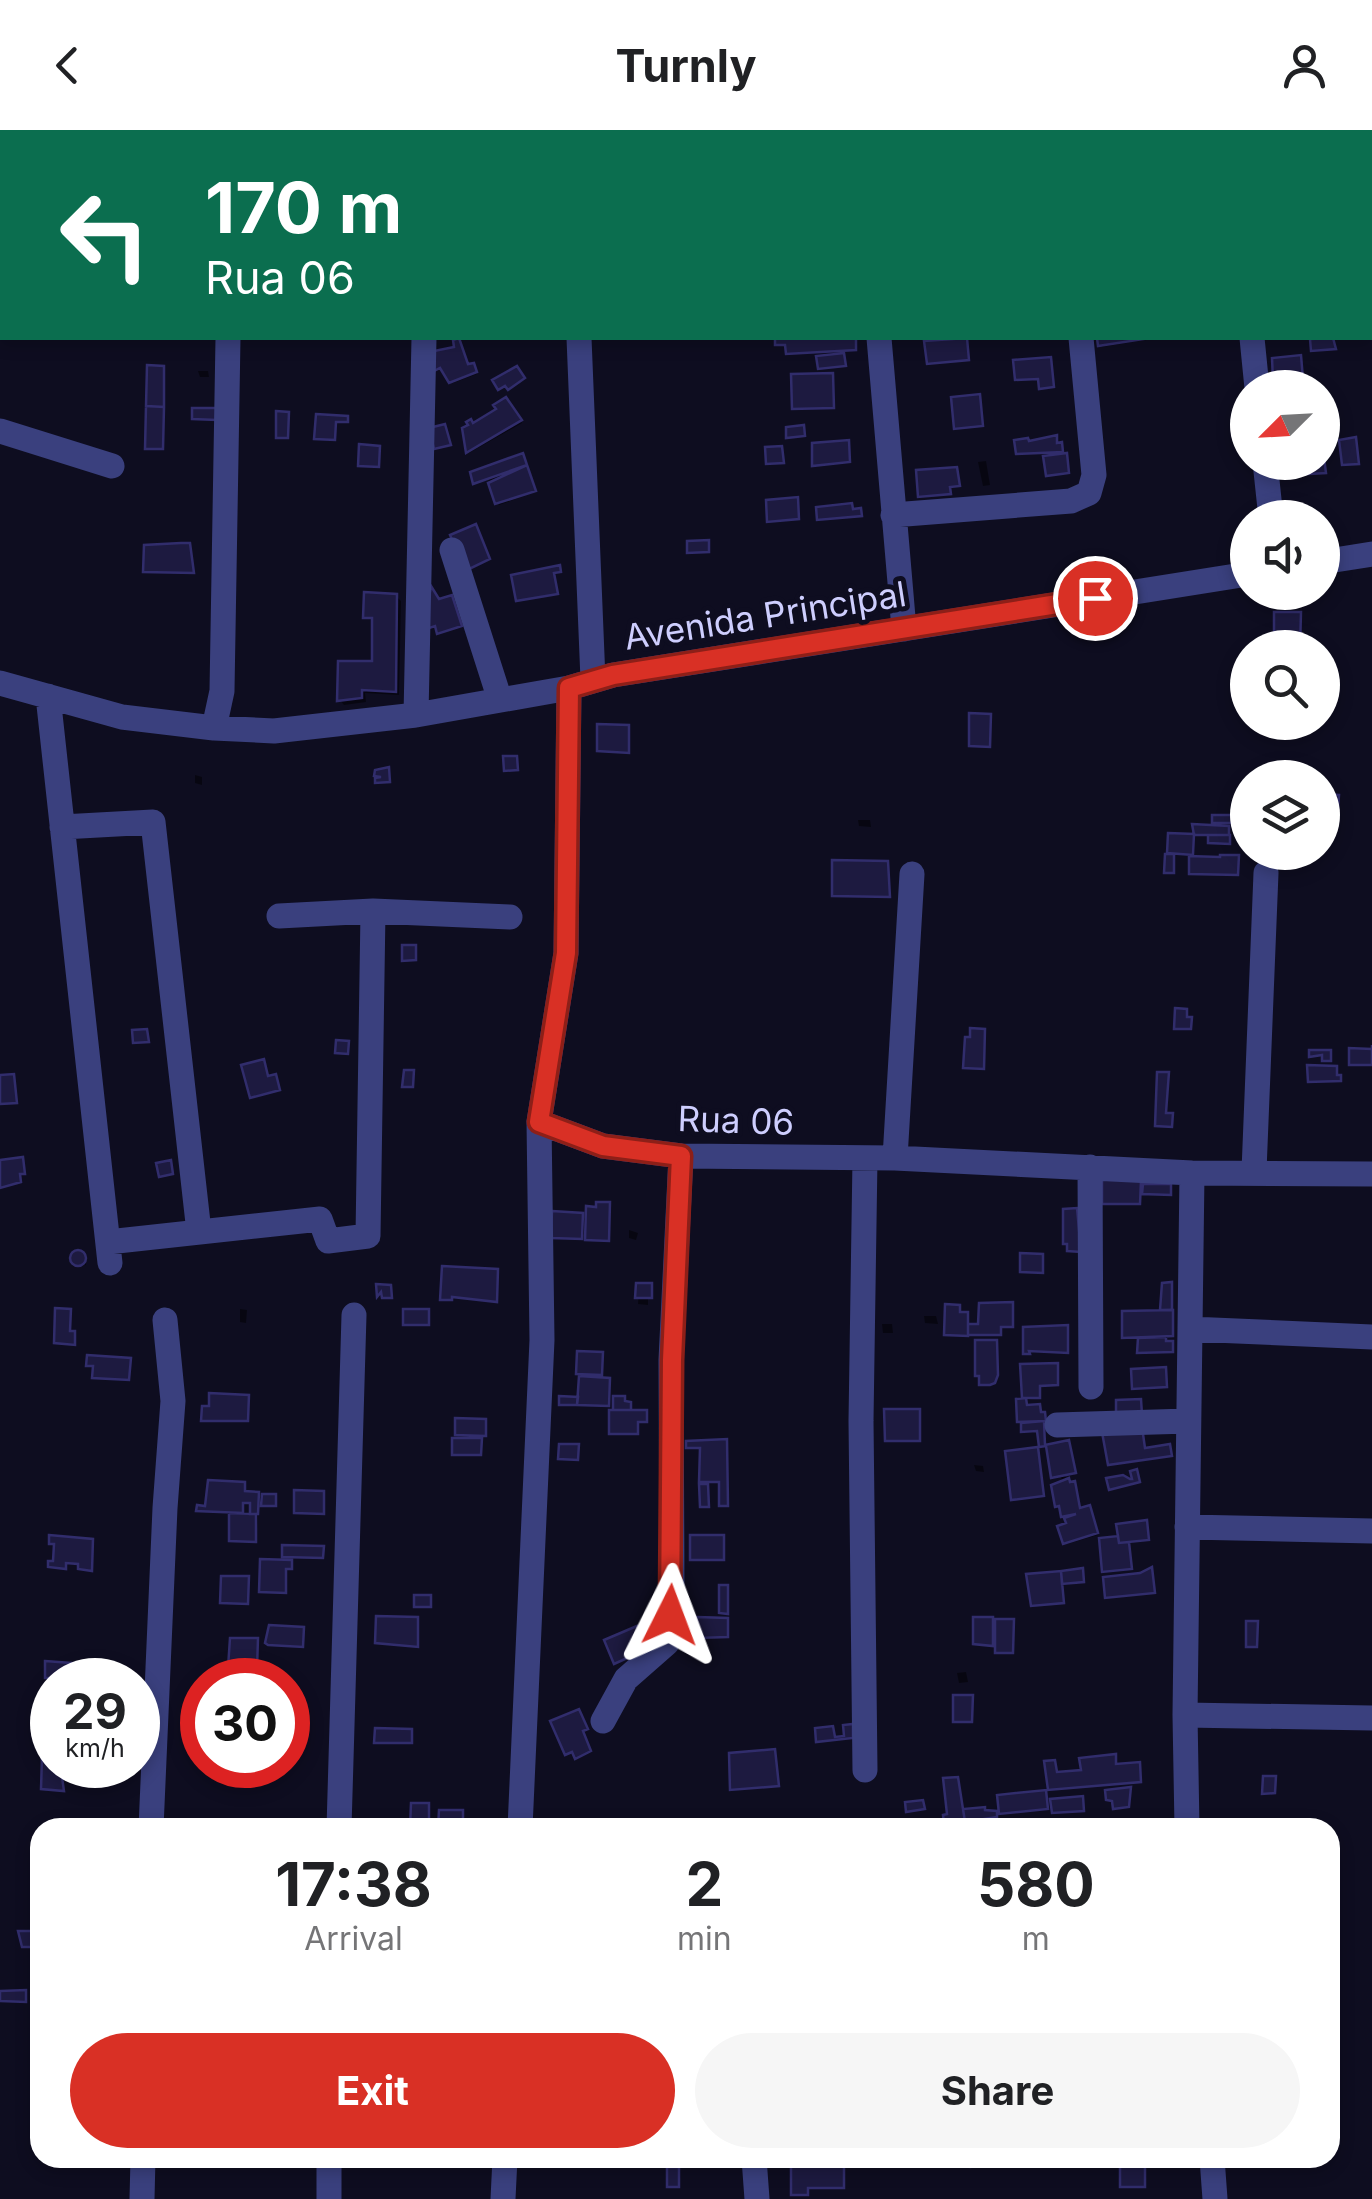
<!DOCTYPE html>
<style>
:root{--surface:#fff;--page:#f6f6f6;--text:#202124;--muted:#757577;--accent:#d93025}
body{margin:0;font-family:Inter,sans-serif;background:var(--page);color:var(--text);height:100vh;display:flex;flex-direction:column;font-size:38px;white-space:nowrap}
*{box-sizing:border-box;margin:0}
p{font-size:32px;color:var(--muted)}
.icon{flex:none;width:55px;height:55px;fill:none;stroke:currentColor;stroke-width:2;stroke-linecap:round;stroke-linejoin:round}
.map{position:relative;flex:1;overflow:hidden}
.details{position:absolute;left:30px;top:1688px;width:1310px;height:350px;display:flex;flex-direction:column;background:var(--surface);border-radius:30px;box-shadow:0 5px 15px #0003}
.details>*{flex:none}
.guide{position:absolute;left:0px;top:0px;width:1372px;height:210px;box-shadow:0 5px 15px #0003;background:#0b6e4f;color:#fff;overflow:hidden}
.needle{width:65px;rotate:246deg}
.buttons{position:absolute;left:1230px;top:240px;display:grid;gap:20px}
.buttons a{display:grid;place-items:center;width:110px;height:110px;border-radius:50%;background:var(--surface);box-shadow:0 5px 15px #0003;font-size:50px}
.speed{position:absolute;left:30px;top:1528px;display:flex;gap:20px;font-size:50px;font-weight:700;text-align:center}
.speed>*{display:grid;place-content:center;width:130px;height:130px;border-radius:50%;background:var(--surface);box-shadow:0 5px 15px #0003;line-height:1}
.speed small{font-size:25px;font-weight:400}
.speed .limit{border:15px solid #d22;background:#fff;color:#111}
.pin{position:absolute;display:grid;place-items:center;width:85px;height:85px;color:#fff;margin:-42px;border:5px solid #fff;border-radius:50%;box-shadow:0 2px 10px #0007}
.me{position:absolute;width:110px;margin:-55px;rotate:3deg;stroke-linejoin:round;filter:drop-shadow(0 0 8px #0008)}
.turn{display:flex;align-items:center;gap:35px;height:210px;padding:0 40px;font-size:45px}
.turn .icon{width:130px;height:130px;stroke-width:2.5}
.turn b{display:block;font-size:70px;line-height:85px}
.eta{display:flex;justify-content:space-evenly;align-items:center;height:170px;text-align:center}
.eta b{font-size:60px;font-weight:700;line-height:70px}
.button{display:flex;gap:20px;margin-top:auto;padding:20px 40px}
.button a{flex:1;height:115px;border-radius:60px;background:var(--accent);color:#fff;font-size:40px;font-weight:700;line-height:115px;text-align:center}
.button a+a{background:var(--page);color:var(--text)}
header{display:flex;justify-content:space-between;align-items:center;height:130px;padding:0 40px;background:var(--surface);font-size:45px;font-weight:700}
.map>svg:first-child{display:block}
</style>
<header><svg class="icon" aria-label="back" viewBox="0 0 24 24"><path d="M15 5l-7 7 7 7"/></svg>Turnly<svg class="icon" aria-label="person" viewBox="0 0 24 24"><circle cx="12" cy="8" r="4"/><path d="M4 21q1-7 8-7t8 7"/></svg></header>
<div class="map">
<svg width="1372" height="2069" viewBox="0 0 1372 2069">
<rect width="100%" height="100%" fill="#0e0d20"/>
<!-- shadow -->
<path fill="#0007" fill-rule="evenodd" d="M886,0H907V2H886Z
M1141,0H1177L1178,2H1141Z
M777,208H853L854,221L790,224L788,215L779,216Z
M1100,208H1144L1145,210L1102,217Z
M461,212L469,237H474L477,244L453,253L443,239L436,240L458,219L456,213Z
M198,241H208L209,247H200Z
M506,270L522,293L469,323L464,299L500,280Z
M1056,308L1058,315L1063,317L1064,326L1068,328L1070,344L1048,345L1059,323H1019L1030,313Z
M524,328L536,362L499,375L489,350L475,353Z
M986,331L990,355L983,356L978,332Z
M559,438L562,443L554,444L558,465L518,470Z
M396,466L401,471L399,565L365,563L366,572L344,575L340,570L374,534V491L365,487Z
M195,645L202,647V655L195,653Z
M1215,687L1235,689V694H1223L1230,700V714H1212L1210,705H1195V697H1215Z
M858,690H870L871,697L859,696Z
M1170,706H1195L1194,729L1238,728L1239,746L1193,744L1192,725L1175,724L1174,744H1168Z
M609,1075L610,1111L589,1110L583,1104V1110L554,1107L582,1086L588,1092Z
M629,1100L638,1103L636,1110L629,1108Z
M84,1123L86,1135L76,1136L74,1124Z
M1164,1155L1173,1157V1207H1167V1213L1174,1215V1223L1141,1224L1140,1208L1125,1207L1162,1183Z
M639,1156L653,1157V1168H648V1175L638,1174Z
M240,1179L247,1180L246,1193L240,1192Z
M924,1186H936L938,1194L925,1193Z
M882,1194H892L893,1203H883Z
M580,1224L603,1226L602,1250L611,1252L610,1276L561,1274L580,1269Z
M1057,1235L1059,1256H1041V1268L1026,1270L1027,1278L1046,1286V1317H1043L1040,1302L1025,1303L1023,1292L1020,1290L1025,1271L1023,1236Z
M485,1292L486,1306H476L482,1312V1326H456L463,1310L457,1304Z
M726,1312L728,1376L721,1375V1353H708L709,1377H704L702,1319L688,1317Z
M1067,1313L1074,1345L1064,1346L1076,1356L1081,1380L1091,1379L1098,1405L1067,1414L1070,1395L1062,1376L1057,1375L1063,1355L1061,1347H1053Z
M974,1335L983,1336L984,1342L976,1341Z
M244,1355L246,1364H258L264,1370L276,1368V1377L265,1376L259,1370L256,1413L231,1410L232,1384L199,1380ZM241,1371H253L252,1386H240Z
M1082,1441L1084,1453L1062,1455L1064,1474L1033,1475L1029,1446Z
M992,1490L997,1495L1014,1493V1523H999L997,1516L975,1513Z
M257,1511L258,1550H247L248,1540L231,1537Z
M966,1542L968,1552L959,1553L957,1543Z
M1115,1627L1117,1636H1140L1142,1652L1050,1659L1054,1632L1057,1644L1084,1642Z
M1045,1663L1048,1680L1002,1683Z
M794,2028H835V2031H843L845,2059H809V2065H795Z
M921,2028H971V2038L922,2034Z"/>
<!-- building -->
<path fill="#1d1a40" stroke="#312d6c" stroke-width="2.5" d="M459,208L468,234L474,233L477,242L449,253L440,238L434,241V221L454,217L453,210Z
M775,208H856V220L786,224L785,215H775Z
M967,208L969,230L927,234L924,211Z
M1097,208H1144V209L1098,216Z
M1333,208L1336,219L1311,221L1310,209Z
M844,223L846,236L818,239L816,226Z
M1301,225L1303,249L1273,251L1272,228Z
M1051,227L1054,257L1039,259L1038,249L1015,250L1013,230Z
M147,235L164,236V277L146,276Z
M517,236L525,248L508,260L505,256L498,260L492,250Z
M833,243L834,278L792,279L791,244Z
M980,264L983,296L954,299L951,267Z
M506,267L522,290L466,323L462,298L468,295L466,292L471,289L473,293L496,279L493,275Z
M146,276L164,277L163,319H145Z
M192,278H217V290L192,289Z
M276,281L289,282L288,308H276Z
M316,284L348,286V292H336L335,310L314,309Z
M445,294L451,315L434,319L429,298Z
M804,295L805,306L786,308V297Z
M1057,305V313L1062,312L1063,322L1016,324L1014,310L1028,308L1029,311Z
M1356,307L1359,334L1342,335L1339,310Z
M849,310L850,332L812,336V313Z
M359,314L380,316L379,337L358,336Z
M782,316L784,333L766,334L765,317Z
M1323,320L1326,343L1291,345L1290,332H1322Z
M523,323L527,335L473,354L470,342Z
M1067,323L1069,343L1046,346L1043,326Z
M527,335L536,361L495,374L488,353Z
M957,337L960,356L950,357L951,364L918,367L916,340Z
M798,367L799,389L767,392L766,370Z
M852,373L853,379L861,378L862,386L817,390L816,377Z
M476,394L490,429L465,441L450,405Z
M709,410V422L687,423V411Z
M181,413H190L194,443L143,442L144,415Z
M560,435L561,442L554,443L558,464L516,471L511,445Z
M431,456L439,469L452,465L462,496L437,504L435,496L423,500Z
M364,462L397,464L396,562L362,560V568L337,571L338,531H372V488H363Z
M1274,482H1301L1300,518H1274Z
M969,583L991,584L990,617L969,616Z
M597,594L629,595V623L597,621Z
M503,626H517L518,640L504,641Z
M389,637L390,652L375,653V648L381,647L374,646L375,640Z
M1322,664L1339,665L1338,679H1322Z
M1212,685H1235L1234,693H1212Z
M1192,694L1229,696V705H1194Z
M1168,703L1194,704L1193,725L1167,723Z
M1208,705H1230V714L1208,713Z
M1165,724H1174V743H1164Z
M1220,725H1239L1238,745L1189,744V726L1220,727Z
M832,730L888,731L890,767L832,766Z
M402,815H416V830L402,831Z
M1175,878L1187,879V887H1192L1191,899H1174Z
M970,898L985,899L984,939L963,938L965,907H970Z
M147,899L149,912L133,913L132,900Z
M336,910L349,911L348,924L335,923Z
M1372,915V935H1349V918L1372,919Z
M1309,920H1331V931H1322V925L1309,927Z
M264,929L268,946L276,944L280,960L250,968L241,935Z
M1307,935L1337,936V945H1341V951L1308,952Z
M404,940H414L413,957H402Z
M1157,942H1169L1166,983H1173L1172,997L1155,996Z
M14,944L17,973L0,974V945Z
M23,1027L25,1044H20L21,1052L0,1058V1030Z
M171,1030L173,1044L159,1047L156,1033Z
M1102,1047L1141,1050L1140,1074H1102Z
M1143,1054H1171V1065L1142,1064Z
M596,1072H610L609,1111L585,1110L586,1076L596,1077Z
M1077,1078L1081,1122L1067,1121V1114H1063V1079Z
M552,1081L583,1083L582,1109L551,1108Z
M70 1128a8 8 0 1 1 16 0a8 8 0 1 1-16 0Z
M1020,1123L1043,1124V1143L1020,1142Z
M442,1136L498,1139L497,1172L452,1167V1170H440Z
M1172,1152V1180H1160L1162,1153Z
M636,1153H652V1168H635Z
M376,1154L391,1155L392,1168H382L381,1162L377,1167Z
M1013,1172V1197H1001V1205H968V1194H978L979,1173Z
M945,1174L960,1175V1182H968V1206L944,1205Z
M55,1178L71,1179L70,1201H75V1215L54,1213Z
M403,1179H429V1195H403Z
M1173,1180V1206L1122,1208V1181Z
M1068,1195V1223L1029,1221L1030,1224H1023V1197Z
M1166,1207V1211H1173V1222L1137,1223L1138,1208Z
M975,1210H997L998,1245L995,1253L990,1255H979V1246H975Z
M577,1221L603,1222L602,1245L576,1244Z
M87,1225L131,1228L129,1250L92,1248L93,1236H86Z
M1058,1233V1255L1040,1256V1268H1022L1020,1234Z
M1166,1237L1167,1257L1132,1259L1131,1239Z
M579,1246L610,1248L609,1276L577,1275Z
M209,1263L249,1265L248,1291H201L202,1276H209Z
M559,1266L578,1267L577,1275H559Z
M613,1266H625V1271L631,1272V1280H613Z
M1026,1268L1027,1275L1040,1274L1041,1282H1045L1046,1291L1017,1292L1016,1269Z
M1141,1269L1142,1285L1116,1287V1270Z
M884,1279H920V1311H885Z
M609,1280H647V1292H638V1304H609Z
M455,1288L486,1289V1306L455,1305Z
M1044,1291L1045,1315L1069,1310L1076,1343L1051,1348L1046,1316L1039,1317L1037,1301L1021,1302V1293Z
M1142,1297L1145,1318L1170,1314L1172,1326L1108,1335L1102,1302Z
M452,1308H482L481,1325H452Z
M727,1309L728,1376H719V1352H699L700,1318H686V1311Z
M559,1314H579L578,1330L558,1329Z
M1038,1317L1044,1366L1011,1370L1005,1321Z
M1137,1339L1140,1352L1109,1360L1106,1348L1123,1345L1130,1349H1132L1130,1341Z
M1069,1348L1070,1352L1075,1351L1080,1378L1090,1375L1098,1403L1063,1414L1057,1396L1066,1393L1064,1388L1076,1384L1061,1387L1059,1376L1055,1377L1051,1355Z
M208,1350L245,1352V1361L259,1362L258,1384H250V1373H243V1383L196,1381L197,1375L205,1376Z
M699,1354H708L709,1377H700Z
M294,1360L324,1361V1384L294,1383Z
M262,1364H276V1376H261Z
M229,1383L256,1384V1412L229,1411Z
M1147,1390L1149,1410L1119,1413L1116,1394Z
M49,1405L93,1409L92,1441L78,1439V1434L66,1433V1439L48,1437V1431H53L54,1414H49Z
M690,1405H724V1430H690Z
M1118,1406L1119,1413L1129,1412L1132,1439L1102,1442L1099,1408Z
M282,1415L324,1416L323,1428L282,1427Z
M260,1429L292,1430V1439H286V1463L259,1462Z
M1152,1437L1155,1463L1105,1468L1103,1447L1140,1443Z
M1083,1438L1084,1452L1062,1454L1061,1441Z
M1061,1441L1064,1473L1031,1476L1026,1444Z
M221,1446H249L248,1474L220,1473Z
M719,1455H728V1484L719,1483Z
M414,1465H431V1477H414Z
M376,1486L418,1487V1517L375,1513Z
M697,1487L728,1488V1507L697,1508Z
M973,1487H993V1516L973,1514Z
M995,1489H1014L1013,1523H995Z
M1246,1491H1258L1257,1517H1246Z
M269,1495L304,1497L303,1517L268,1515L265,1513Z
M637,1496L647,1519L614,1534L604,1510Z
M230,1508H258L257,1539L228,1538Z
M45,1531L98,1535L96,1550H52L50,1560L52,1548H45Z
M953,1565H973L972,1592H953Z
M47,1566H52V1592L44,1591Z
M579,1579L588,1599L583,1601L591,1621L575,1629L572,1622L565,1625L550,1591Z
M853,1594V1608L816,1612L815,1598L833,1596L835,1607L844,1606L843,1595Z
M375,1598L412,1599V1613H374Z
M775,1619L779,1656L730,1660L729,1623Z
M1116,1624V1634L1140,1632L1141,1652L1048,1660L1044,1631L1055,1630L1057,1642L1081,1640L1079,1628Z
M42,1627L52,1628V1635L61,1640L64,1661L41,1659Z
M1263,1646H1276L1275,1663L1262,1664Z
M958,1647L965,1692L944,1694L943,1685L947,1684L943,1648Z
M1131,1657L1129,1677L1113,1679L1112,1671L1106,1670L1105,1660Z
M1046,1660L1048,1679L999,1684L997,1665Z
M1083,1666L1084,1681L1052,1683L1050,1669Z
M923,1670L925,1679L906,1682L905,1672Z
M411,1673H429V1698H410Z
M985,1677V1680L997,1681V1687L965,1692L963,1679Z
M439,1680H463V1698H438Z
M18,1801H35L37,1817H22Z
M26,1860V1872L0,1871V1861Z
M791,2028L844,2029V2058H808V2065H791Z
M918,2028H970V2037L918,2033Z
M1120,2034H1145V2057H1120Z
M667,2037H679V2057H667Z"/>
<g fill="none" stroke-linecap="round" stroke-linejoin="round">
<!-- minor -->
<path stroke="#3a407e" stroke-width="25" d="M862,0V2
M1062,0V2
M1230,0V2
M231,2V0
M428,2V0
M0,59H2
M579,208L593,550
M879,208L904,499
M1252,208L1257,258
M0,301L112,336
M1265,332L1271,388
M893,385L1071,371L1089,363L1094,345L1081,208
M452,420L500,570
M1322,432L1372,424
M0,553L122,587L214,598L274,601L416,585L569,558L613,545L1248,444
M569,558L566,823L539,992L603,1016L681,1026L895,1028L1192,1043L1372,1044
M48,566L110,1133
M416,585L424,208
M214,598L222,561L228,208
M62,697L153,692L199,1102
M279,786L373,781L510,787
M865,1028L861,1291L865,1640
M895,1028L912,744
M1090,1037L1091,1257
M1254,1041L1266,743
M108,1112L320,1089L328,1111L368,1106L373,781
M1190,1199L1372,1207
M1057,1295L1188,1291
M1187,1397L1372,1401
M1185,1585L1372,1588
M603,1591L626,1549L667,1513L672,1458L671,1230L681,1026
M151,1698L165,1378L173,1271L165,1190
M339,1698L354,1185
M520,1698L542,1210L539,992
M1187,1698L1185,1585L1192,1043
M754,2028L757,2069
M1212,2028L1215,2069
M142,2069L143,2028
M329,2069V2028
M503,2069L505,2028"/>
</g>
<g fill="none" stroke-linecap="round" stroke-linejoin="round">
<defs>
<path id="route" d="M670,1485L672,1230L681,1026L603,1016L539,992L566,823L569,558L613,545L1095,468"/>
</defs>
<!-- route casing -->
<use href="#route" stroke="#8d1f18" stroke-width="25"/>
<!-- route -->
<use href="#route" stroke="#d93025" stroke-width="18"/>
</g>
<g text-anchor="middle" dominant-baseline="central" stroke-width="10" stroke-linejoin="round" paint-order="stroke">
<!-- street labels -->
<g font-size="35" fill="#cecefe" stroke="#0e0d20">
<text transform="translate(765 485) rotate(-9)">Avenida Principal</text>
<text transform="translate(736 990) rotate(2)">Rua 06</text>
</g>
</g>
</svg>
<div class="buttons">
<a><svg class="needle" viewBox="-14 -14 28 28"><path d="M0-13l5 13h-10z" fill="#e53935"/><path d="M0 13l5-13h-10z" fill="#757577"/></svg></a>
<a><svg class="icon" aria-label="sound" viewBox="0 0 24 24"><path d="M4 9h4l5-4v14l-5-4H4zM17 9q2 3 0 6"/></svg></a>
<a><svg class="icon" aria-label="search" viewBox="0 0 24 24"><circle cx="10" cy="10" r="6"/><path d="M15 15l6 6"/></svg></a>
<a><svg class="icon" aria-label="layers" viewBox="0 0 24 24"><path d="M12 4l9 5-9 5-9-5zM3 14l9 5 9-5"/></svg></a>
</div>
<div class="speed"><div>29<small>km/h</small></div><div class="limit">30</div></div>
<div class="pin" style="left:1095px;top:468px;background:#d93025"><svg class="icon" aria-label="arrive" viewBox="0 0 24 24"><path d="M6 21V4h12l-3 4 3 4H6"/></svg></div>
<svg class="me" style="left:670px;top:1485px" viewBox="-20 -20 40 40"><path d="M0-17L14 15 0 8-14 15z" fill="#d93025" stroke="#fff" stroke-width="4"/></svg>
<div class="guide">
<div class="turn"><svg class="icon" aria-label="left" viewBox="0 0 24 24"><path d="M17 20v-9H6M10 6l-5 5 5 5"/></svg><div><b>170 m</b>Rua 06</div></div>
</div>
<section class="details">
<div class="eta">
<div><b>17:38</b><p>Arrival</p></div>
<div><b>2</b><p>min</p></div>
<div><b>580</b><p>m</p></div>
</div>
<div class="button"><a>Exit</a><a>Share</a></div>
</section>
</div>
